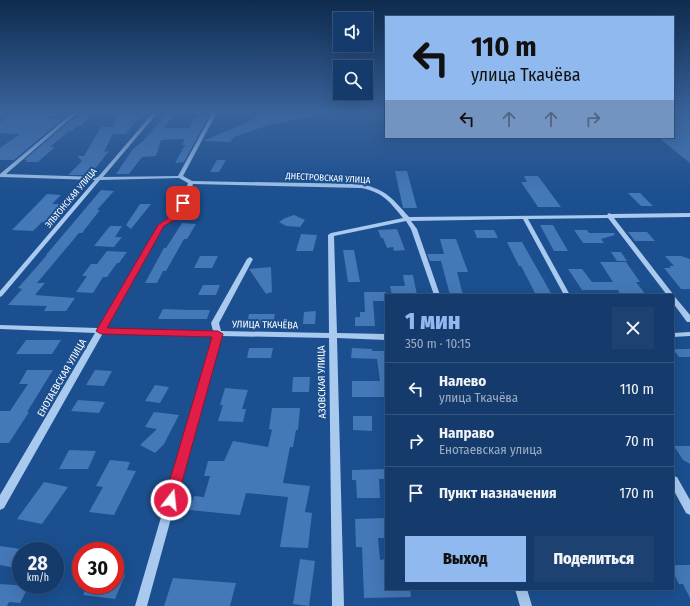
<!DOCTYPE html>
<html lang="ru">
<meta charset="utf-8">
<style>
:root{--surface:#143b6b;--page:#1d4271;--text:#f1f3f6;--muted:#9dadc1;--line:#33557e;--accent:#90b9f0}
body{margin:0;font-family:"Fira Sans Condensed",sans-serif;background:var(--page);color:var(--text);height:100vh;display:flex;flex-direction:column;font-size:15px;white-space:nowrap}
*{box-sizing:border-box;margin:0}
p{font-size:13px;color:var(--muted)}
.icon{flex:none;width:22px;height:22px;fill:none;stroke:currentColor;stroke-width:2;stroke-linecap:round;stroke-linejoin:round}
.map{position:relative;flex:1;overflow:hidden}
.side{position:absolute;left:385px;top:294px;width:289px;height:296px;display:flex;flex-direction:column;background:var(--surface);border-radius:0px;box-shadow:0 4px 16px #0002,0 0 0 1px var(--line)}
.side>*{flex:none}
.guide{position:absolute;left:385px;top:16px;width:289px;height:122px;border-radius:0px;box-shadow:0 4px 16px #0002,0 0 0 1px var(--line);background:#90b9f0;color:#111;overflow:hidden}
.buttons{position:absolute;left:333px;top:12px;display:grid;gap:8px}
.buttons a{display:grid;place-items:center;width:40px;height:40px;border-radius:0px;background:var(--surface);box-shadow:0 4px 16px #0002,0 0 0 1px var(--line);font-size:20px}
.speed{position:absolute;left:12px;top:542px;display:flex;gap:8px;font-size:20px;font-weight:700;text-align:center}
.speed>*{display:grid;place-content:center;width:52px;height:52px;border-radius:50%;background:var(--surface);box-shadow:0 4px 16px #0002,0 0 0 1px var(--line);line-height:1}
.speed small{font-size:10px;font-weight:400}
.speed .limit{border:6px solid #d22;background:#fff;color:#111}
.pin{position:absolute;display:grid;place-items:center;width:34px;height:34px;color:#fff;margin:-17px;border-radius:8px;box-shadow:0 2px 6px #0006}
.me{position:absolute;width:44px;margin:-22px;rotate:16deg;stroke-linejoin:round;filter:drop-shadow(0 0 3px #0008)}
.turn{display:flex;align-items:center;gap:14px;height:84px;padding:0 20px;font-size:18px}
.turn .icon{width:52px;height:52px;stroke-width:2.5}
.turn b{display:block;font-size:28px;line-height:34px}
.lanes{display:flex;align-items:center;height:38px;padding:0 20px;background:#0003;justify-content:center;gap:20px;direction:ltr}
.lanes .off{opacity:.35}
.round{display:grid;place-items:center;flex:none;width:42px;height:42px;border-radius:0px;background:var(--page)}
.overview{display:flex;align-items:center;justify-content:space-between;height:68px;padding:0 20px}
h1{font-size:24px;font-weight:800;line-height:30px;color:var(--accent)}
.button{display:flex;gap:8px;margin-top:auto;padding:8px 20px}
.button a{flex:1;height:46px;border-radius:0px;background:var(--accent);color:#111;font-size:16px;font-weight:800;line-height:46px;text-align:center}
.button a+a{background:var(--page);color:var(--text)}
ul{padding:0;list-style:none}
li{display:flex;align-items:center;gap:12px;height:52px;padding:0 20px;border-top:1px solid var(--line)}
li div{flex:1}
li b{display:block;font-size:15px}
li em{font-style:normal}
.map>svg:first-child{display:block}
</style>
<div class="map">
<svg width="690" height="606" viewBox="0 0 690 606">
<rect width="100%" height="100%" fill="#1b4f8f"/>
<!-- building -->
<path fill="#4478b7" d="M16,112H53L51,113H56L47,119H63L14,160H0V148L20,134L0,133V122Z
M83,112H94L81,126H77L72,131H69L50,147H55L38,162H25L27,160H24L71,120L78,118Z
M119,112H133L132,116H140L126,134H113L104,152L109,151L90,175H68L82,161L77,156H84L101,127H114Z
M168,112H177L164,128H189L195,118H198L200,116H209L184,162L175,163L185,145H182L185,139L161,140L156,156L142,157L129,174H116L133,149L144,140Z
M263,112H316V115L263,127L234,137L230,142L203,141L252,120Z
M673,112H690V163L658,137H673Z
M217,160H226L219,172H210Z
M395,171H407L417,208H403Z
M524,176H538L561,207H538L521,182H527Z
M101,190L114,191L97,210H100L82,233H79L37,283H45L35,295L75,298L66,311H44L47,306L8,305L22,289L18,288L47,255H46Z
M628,193H640L653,206H641Z
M47,194L61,195L52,204H63L46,222H42L33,231L12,230Z
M140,204H151L131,229L126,225Z
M294,215L305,220L300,227L286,226L279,222L285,218Z
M182,223L196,224L187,239H184L166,271H163L157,283H145L164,248H166Z
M540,225H553L568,251H554Z
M110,226H122L115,237H122L114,247L94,246Z
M397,229L405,250L394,251L393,247L387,248L383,238H381L378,230Z
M474,230H494L498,238H477Z
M574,230H587L589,233H614L615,235L601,239L604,243H583Z
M628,232H647L655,241H635Z
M301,234L317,235L313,251H296Z
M440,239H456L468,272H457L463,295H450L441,261H430L427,254H444Z
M507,242H522L552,295H536L521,266H519Z
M343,250H354L360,282H348Z
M107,251L127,252L119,263H117L107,277H103L93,293L76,292L87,276H82L91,264H97Z
M611,252H621L627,261H617Z
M200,256H218L212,268H194Z
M665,256H681L690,259V289H681L664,268H671L669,266H674Z
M600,262H626L640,282H636L646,295H621L618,290H582L568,269H582L592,282H613Z
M271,267L272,292L266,294L249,269Z
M403,275H413L417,295H392L390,286H405Z
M203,285H220L216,295H198Z
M364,292H386V301H373L375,326H355V317H360V312H365Z
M163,309L189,310H210L207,319H158Z
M316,311L315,324H303L304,312Z
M249,314H275L273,324H247Z
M26,340H61L52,354H16Z
M249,348H273L271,358H247Z
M352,348L372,349V351H386V397H352V381H380L377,359L351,358Z
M673,349H690V357H679Z
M27,370H53L27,412H29L9,443H0V411H10L28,384H19Z
M95,370L112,371L104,386L86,385Z
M293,377H310L309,392H292Z
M155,385L169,387L160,403L145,401Z
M225,388L248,390L242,409H246L243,422L218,421L223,405H220Z
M78,400L105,402L99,413L71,411Z
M272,408H300L298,430H296L293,447H290L283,483L310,486L305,512L312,513L308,548L280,547L288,497L246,493L240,515L189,510L194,496L204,497L210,476H204L208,461H224L233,441L268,447L272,430L269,429Z
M154,412L179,415L164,444L155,453L140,445L157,429L145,427Z
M353,416H372V431L353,430Z
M674,446H690V464L683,460Z
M69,450L96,451L88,469H59Z
M110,460L130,462L127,470L136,471L114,515L89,512L103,487L96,486Z
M386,469V479H379L380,498H357L356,480H352V470Z
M44,482L68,487L42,524L17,519Z
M386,518V538H378L380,560L386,559V589H410L411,597L364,598L362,547H356L355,519Z
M0,546L21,549V569L0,565Z
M300,559L315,561L309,606L293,604Z
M673,565H690V598L683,584H679L673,572Z
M115,574L125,575L115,599L83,595L88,585H115Z
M173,578L236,583L230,606H164Z
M0,584L29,586L20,603L9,602L7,606H0Z"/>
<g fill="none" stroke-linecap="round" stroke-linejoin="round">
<!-- minor -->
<path fill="#a9c9ee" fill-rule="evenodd" d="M0,112H6L0,115Z
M74,112H78L6,174L98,177L154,112H158L103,177L178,176L213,112H217L183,176L192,181L361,184C387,190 392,198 409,217L607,215L609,213L611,214L690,213V217L614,218L673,294L674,296L675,297L690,315V322H687L673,303V295H667L608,218L528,219L570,295H564L523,219L411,221L417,229L440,295H434L411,229L406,221L334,236L337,333L386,334V340L337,338L344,606H332L329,338L221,336L147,606H135L214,336L103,333L4,508L0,510V495L95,333L0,329V325L98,328L159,224L178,213L188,183L179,178L100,180L2,296L0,297V291L95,180L2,177H0V174ZM193,184L361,188C383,192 390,202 403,218L331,233L328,235L329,333L221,331L219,323L253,259L250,257L247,259L211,323L213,331L105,329L163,226L183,214Z
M690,332V336L673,337V333Z
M673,476L677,477L690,500V515L686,513L673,489Z
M515,589H527L532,606H520Z"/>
</g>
<!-- sky -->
<linearGradient id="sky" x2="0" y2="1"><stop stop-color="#0f2b4f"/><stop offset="0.57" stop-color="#39639b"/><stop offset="1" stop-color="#39639b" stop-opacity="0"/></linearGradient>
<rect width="690" height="196" fill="url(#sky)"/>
<!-- route -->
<path fill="#e11d48" stroke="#92132f" d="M183,201L187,203L182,216L164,226L107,328L218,331L223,334L177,500L175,504L171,506L166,504L164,500L212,337L101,334L96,331L158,225L176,213L180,203Z"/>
<g text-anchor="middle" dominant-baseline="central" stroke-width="4" stroke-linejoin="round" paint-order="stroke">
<!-- far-street labels -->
<g font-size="9" fill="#fff" stroke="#1b4f8f">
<text transform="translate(328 178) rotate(3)">ДНЕСТРОВСКАЯ УЛИЦА</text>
<text transform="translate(71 198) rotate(-50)">ЭЛЬТОНСКАЯ УЛИЦА</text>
</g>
<!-- street labels -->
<g font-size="10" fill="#fff" stroke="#1b4f8f">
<text transform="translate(265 325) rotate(1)">УЛИЦА ТКАЧЁВА</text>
<text transform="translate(62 378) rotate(-60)">ЕНОТАЕВСКАЯ УЛИЦА</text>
<text transform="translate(322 382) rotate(-91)">АЗОВСКАЯ УЛИЦА</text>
</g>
</g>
</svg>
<div class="buttons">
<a><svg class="icon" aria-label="sound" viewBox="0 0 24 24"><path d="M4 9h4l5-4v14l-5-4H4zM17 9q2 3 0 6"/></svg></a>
<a><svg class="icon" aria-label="search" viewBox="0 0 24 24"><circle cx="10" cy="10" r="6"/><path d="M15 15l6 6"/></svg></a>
</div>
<div class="speed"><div>28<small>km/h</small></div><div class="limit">30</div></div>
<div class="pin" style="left:183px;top:203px;background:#d93025"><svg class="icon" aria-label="arrive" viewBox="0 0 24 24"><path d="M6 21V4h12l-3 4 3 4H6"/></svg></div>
<svg class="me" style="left:171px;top:500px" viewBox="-20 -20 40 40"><circle r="17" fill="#e11d48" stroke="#fff" stroke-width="3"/><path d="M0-11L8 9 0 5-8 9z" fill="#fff"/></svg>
<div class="guide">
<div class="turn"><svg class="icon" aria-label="left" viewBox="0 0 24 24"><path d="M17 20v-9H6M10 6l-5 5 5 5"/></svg><div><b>110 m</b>улица Ткачёва</div></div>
<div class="lanes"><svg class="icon" aria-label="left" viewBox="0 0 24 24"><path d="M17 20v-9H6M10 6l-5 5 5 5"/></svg><svg class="icon off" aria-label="ahead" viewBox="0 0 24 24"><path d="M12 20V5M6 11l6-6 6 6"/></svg><svg class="icon off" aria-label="ahead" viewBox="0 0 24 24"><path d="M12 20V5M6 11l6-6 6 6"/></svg><svg class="icon off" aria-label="right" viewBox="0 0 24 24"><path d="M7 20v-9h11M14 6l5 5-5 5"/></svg></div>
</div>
<section class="side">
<div class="overview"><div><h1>1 мин</h1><p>350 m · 10:15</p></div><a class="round"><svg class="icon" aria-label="close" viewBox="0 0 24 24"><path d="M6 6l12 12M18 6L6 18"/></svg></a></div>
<ul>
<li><svg class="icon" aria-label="left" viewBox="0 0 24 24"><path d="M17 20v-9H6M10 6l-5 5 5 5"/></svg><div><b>Налево</b><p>улица Ткачёва</p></div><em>110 m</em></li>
<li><svg class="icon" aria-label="right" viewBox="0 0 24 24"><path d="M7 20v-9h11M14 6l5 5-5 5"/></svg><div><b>Направо</b><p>Енотаевская улица</p></div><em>70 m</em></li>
<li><svg class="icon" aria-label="arrive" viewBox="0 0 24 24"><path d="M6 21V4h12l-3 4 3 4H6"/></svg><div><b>Пункт назначения</b></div><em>170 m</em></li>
</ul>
<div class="button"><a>Выход</a><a>Поделиться</a></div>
</section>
</div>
